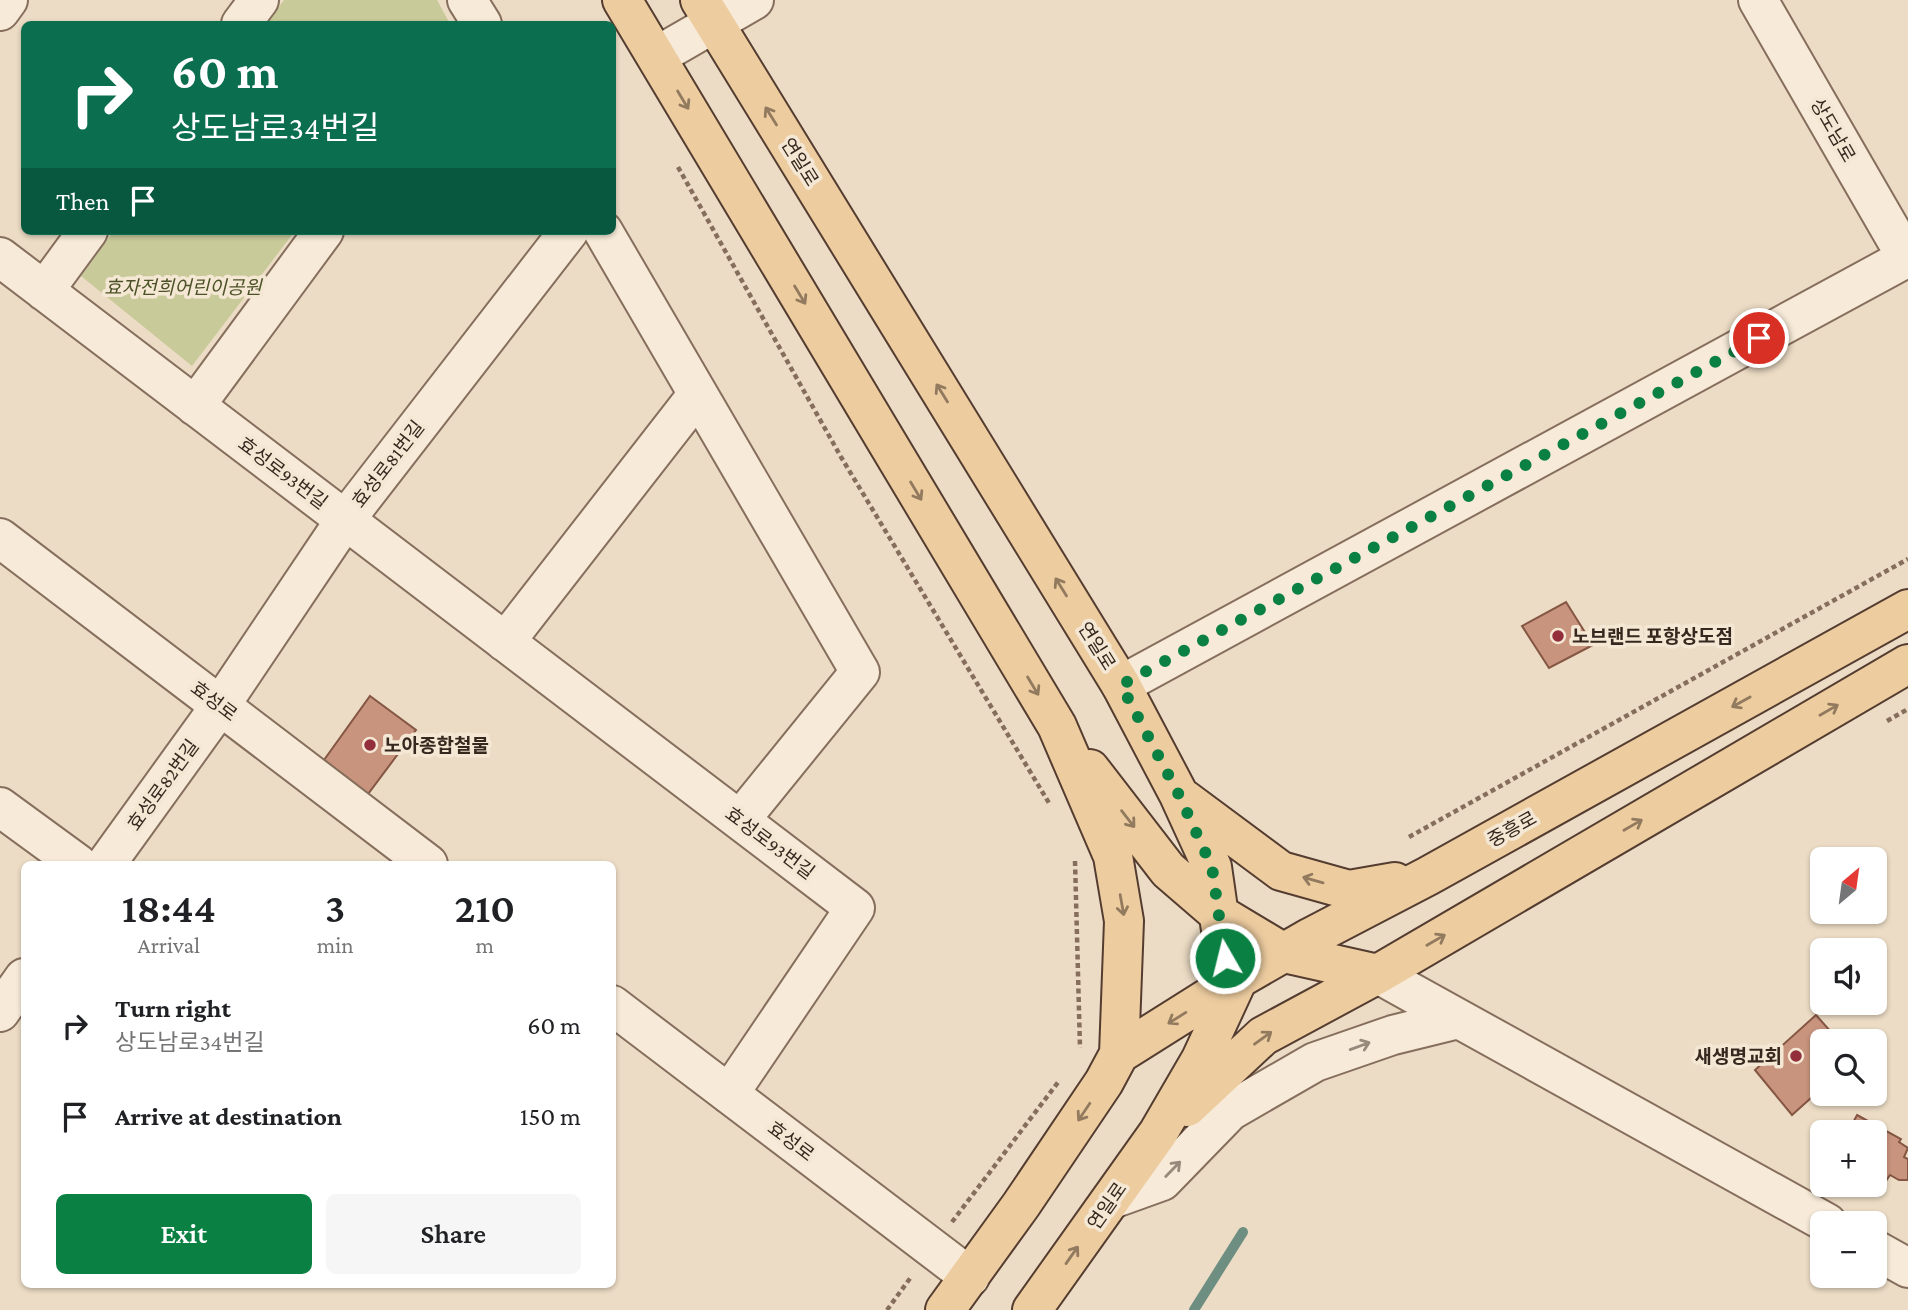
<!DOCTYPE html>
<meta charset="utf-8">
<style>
:root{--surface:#fff;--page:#f6f6f6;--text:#202124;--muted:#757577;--accent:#0b8043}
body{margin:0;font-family:"Crimson Pro","Noto Sans KR",serif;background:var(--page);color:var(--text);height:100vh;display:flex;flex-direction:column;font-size:26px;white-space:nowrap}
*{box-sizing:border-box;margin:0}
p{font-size:23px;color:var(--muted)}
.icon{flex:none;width:38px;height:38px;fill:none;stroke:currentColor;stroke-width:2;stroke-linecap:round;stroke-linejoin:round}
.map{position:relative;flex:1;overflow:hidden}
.sheet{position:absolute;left:21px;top:861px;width:595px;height:427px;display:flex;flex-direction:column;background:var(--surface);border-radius:10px;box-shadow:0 2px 5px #0004}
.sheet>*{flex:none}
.guide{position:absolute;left:21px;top:21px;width:595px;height:214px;border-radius:10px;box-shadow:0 2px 5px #0004;background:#0b6e4f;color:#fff;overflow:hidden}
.needle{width:46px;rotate:29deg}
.fabs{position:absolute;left:1810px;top:847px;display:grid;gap:14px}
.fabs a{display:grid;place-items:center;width:77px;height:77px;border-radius:10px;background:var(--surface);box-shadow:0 2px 5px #0004;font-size:35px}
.pin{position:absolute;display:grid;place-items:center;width:60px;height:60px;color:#fff;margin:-30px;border:4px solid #fff;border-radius:50%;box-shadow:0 2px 7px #0007}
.me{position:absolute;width:77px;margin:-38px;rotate:352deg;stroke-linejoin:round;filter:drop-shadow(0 0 5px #0008)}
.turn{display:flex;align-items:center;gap:24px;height:147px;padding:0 35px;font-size:32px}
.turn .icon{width:91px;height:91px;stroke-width:2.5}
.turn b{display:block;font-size:49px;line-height:60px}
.then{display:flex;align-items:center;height:66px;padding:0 35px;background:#0003;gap:14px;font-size:26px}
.eta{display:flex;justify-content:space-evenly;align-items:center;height:119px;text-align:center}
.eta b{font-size:42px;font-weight:600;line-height:49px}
.primary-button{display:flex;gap:14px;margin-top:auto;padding:14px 35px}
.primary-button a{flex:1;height:80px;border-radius:10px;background:var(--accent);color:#fff;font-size:28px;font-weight:600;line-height:80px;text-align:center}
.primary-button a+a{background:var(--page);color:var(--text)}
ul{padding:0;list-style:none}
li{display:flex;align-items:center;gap:21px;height:91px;padding:0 35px}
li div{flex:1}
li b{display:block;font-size:26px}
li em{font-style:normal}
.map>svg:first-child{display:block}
</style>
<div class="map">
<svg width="1908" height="1310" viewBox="0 0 1908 1310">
<rect width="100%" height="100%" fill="#ecdcc5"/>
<!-- green -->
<path fill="#c9ca9a" d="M284,0H437L450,24H266Z
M114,231H295L192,366L81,276Z"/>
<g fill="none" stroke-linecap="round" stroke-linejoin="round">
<!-- stream -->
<path stroke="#6e8e82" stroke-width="10" d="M1194,1310L1243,1232"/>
</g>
<!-- building -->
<path fill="#c8947d" stroke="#845643" stroke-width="2" d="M1566,602L1593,645L1549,668L1522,626Z
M370,696L416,730L368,794L324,760Z
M1816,1015L1839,1041H1822V1088L1792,1115L1755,1070Z
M1857,1115L1901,1139L1899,1142L1908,1148L1904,1157L1908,1159V1180H1899L1890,1175L1886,1181L1874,1174V1132H1848Z"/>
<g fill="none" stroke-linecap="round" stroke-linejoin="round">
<defs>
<path id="minor" d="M467,0L482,24
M1758,0L1908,260
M0,11L8,0
M241,24L259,0
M657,56L754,0
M603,231L860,672L740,820
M0,257L855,908L729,1094
M44,291L88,231
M195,406L324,231
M0,538L428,864
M505,642L698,394
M1121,685L1908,257
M0,807L78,864
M106,864L220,706L345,520L569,231
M1378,974L1827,1223
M612,1005L970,1277
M0,1012L24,978
M1112,1199L1162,1181L1230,1111L1315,1062L1393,1035L1458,1019
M1874,1249L1908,1268"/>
<path id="major" d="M622,0L1057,726L1113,856L1124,921L1119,1054L1104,1082L1021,1205L945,1310
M700,0L1121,685L1179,795L1212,867L1225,958L1238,979L1201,1059L1158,1133L1032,1310
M1090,769L1168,870L1219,914L1284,953L1378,974
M1184,799L1281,871L1349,890L1395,882
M1119,1054L1238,979L1311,937L1428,876L1908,609
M1187,1107L1263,1036L1378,974L1908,664"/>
</defs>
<!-- minor casing -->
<use href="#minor" stroke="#866e5c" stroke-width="42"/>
<!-- major casing -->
<use href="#major" stroke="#543d30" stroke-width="42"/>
<!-- path -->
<path stroke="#866e5c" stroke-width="4.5" stroke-dasharray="5 3.5" stroke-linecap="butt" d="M678,167L841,457L1049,803
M1887,721L1908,709
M1409,837L1908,559
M1075,861L1080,1048
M952,1222L1059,1081
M887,1310L911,1277"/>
<!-- minor -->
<use href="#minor" stroke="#f7ead8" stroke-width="38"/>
<!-- major -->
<use href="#major" stroke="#edcc9f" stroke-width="38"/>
</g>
<!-- one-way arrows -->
<defs><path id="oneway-shaft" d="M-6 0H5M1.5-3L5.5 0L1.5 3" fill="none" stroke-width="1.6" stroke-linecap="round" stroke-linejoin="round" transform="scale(1.75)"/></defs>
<g stroke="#927a5f">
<use href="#oneway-shaft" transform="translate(683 100) rotate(59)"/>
<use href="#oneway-shaft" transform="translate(771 116) rotate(-122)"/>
<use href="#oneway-shaft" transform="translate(800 295) rotate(59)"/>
<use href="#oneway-shaft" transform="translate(942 393) rotate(-122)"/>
<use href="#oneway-shaft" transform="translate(916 491) rotate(59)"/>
<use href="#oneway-shaft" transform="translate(1061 587) rotate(-122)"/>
<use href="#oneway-shaft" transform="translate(1033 686) rotate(59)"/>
<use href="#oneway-shaft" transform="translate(1741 702) rotate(151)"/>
<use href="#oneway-shaft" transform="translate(1829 710) rotate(-30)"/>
<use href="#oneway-shaft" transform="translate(1128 819) rotate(52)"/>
<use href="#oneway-shaft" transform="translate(1633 825) rotate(-30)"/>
<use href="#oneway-shaft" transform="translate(1313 880) rotate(-164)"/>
<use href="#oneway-shaft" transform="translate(1122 905) rotate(80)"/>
<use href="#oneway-shaft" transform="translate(1436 940) rotate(-30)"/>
<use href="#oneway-shaft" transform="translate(1177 1018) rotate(148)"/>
<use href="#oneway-shaft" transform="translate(1263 1038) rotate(-36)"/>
<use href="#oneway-shaft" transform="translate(1084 1112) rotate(124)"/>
<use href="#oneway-shaft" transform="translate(1072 1255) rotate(-55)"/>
</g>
<g stroke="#97897c">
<use href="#oneway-shaft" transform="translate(1360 1046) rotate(-20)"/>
<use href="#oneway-shaft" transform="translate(1173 1169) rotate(-46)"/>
</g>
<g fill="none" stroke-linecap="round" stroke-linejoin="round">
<!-- route -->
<path stroke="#0b8043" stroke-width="12" stroke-dasharray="0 21.6" d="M1225,958L1212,867L1179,795L1121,685L1759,338"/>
</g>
<!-- markers -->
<g fill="#922f3b" stroke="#f4e7d4" stroke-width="2.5">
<circle cx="1558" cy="636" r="7"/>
<circle cx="370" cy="745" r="7"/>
<circle cx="1796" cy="1056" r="7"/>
</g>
<g text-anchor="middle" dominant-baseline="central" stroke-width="7" stroke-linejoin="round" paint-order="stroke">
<!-- street labels -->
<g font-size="19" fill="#37281f" stroke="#f4e7d4">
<text transform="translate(1833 130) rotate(60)">상도남로</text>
<text transform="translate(800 162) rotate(58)">연일로</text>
<text transform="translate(388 464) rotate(-52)">효성로81번길</text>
<text transform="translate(283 473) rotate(37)">효성로93번길</text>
<text transform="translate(1097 646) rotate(58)">연일로</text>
<text transform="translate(214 701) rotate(37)">효성로</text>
<text transform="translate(163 785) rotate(-54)">효성로82번길</text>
<text transform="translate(1512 829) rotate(-29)">중흥로</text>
<text transform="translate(770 843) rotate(37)">효성로93번길</text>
<text transform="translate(791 1141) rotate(37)">효성로</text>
<text transform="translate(1107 1206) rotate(-55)">연일로</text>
</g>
<!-- park labels -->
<g font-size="19" font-style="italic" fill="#4c5227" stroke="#f4e7d4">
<text x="183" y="287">효자전희어린이공원</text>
</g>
<!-- poi labels -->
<g font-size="19" font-weight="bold" fill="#37281f" stroke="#f4e7d4" text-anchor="start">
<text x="1572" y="636">노브랜드 포항상도점</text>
<text x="384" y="745">노아종합철물</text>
<text x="1782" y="1056" text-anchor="end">새생명교회</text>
</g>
</g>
</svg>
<div class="fabs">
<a><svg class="needle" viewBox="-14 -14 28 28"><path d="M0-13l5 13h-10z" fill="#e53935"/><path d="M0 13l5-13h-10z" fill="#757577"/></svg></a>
<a><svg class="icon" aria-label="sound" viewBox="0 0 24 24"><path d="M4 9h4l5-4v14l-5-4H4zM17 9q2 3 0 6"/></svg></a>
<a><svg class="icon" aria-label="search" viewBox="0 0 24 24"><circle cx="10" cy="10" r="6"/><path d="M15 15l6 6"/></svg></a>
<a>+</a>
<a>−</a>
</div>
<div class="pin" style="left:1759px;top:338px;background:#d93025"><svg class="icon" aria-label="arrive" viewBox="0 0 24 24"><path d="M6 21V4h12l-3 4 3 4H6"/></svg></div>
<svg class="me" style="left:1225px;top:958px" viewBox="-20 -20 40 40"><circle r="17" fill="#0b8043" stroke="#fff" stroke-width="3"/><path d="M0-11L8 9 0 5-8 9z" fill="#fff"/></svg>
<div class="guide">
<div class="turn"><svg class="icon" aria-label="right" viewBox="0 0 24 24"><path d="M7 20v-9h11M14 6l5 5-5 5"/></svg><div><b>60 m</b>상도남로34번길</div></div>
<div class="then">Then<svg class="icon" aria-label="arrive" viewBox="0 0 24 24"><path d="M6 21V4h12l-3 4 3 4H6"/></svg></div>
</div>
<section class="sheet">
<div class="eta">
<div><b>18:44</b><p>Arrival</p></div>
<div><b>3</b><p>min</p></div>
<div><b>210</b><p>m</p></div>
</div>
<ul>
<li><svg class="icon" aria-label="right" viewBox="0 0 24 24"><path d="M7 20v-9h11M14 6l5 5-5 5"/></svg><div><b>Turn right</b><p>상도남로34번길</p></div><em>60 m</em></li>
<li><svg class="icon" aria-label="arrive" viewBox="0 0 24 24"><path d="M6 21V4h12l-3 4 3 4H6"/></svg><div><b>Arrive at destination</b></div><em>150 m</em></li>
</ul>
<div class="primary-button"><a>Exit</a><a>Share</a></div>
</section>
</div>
